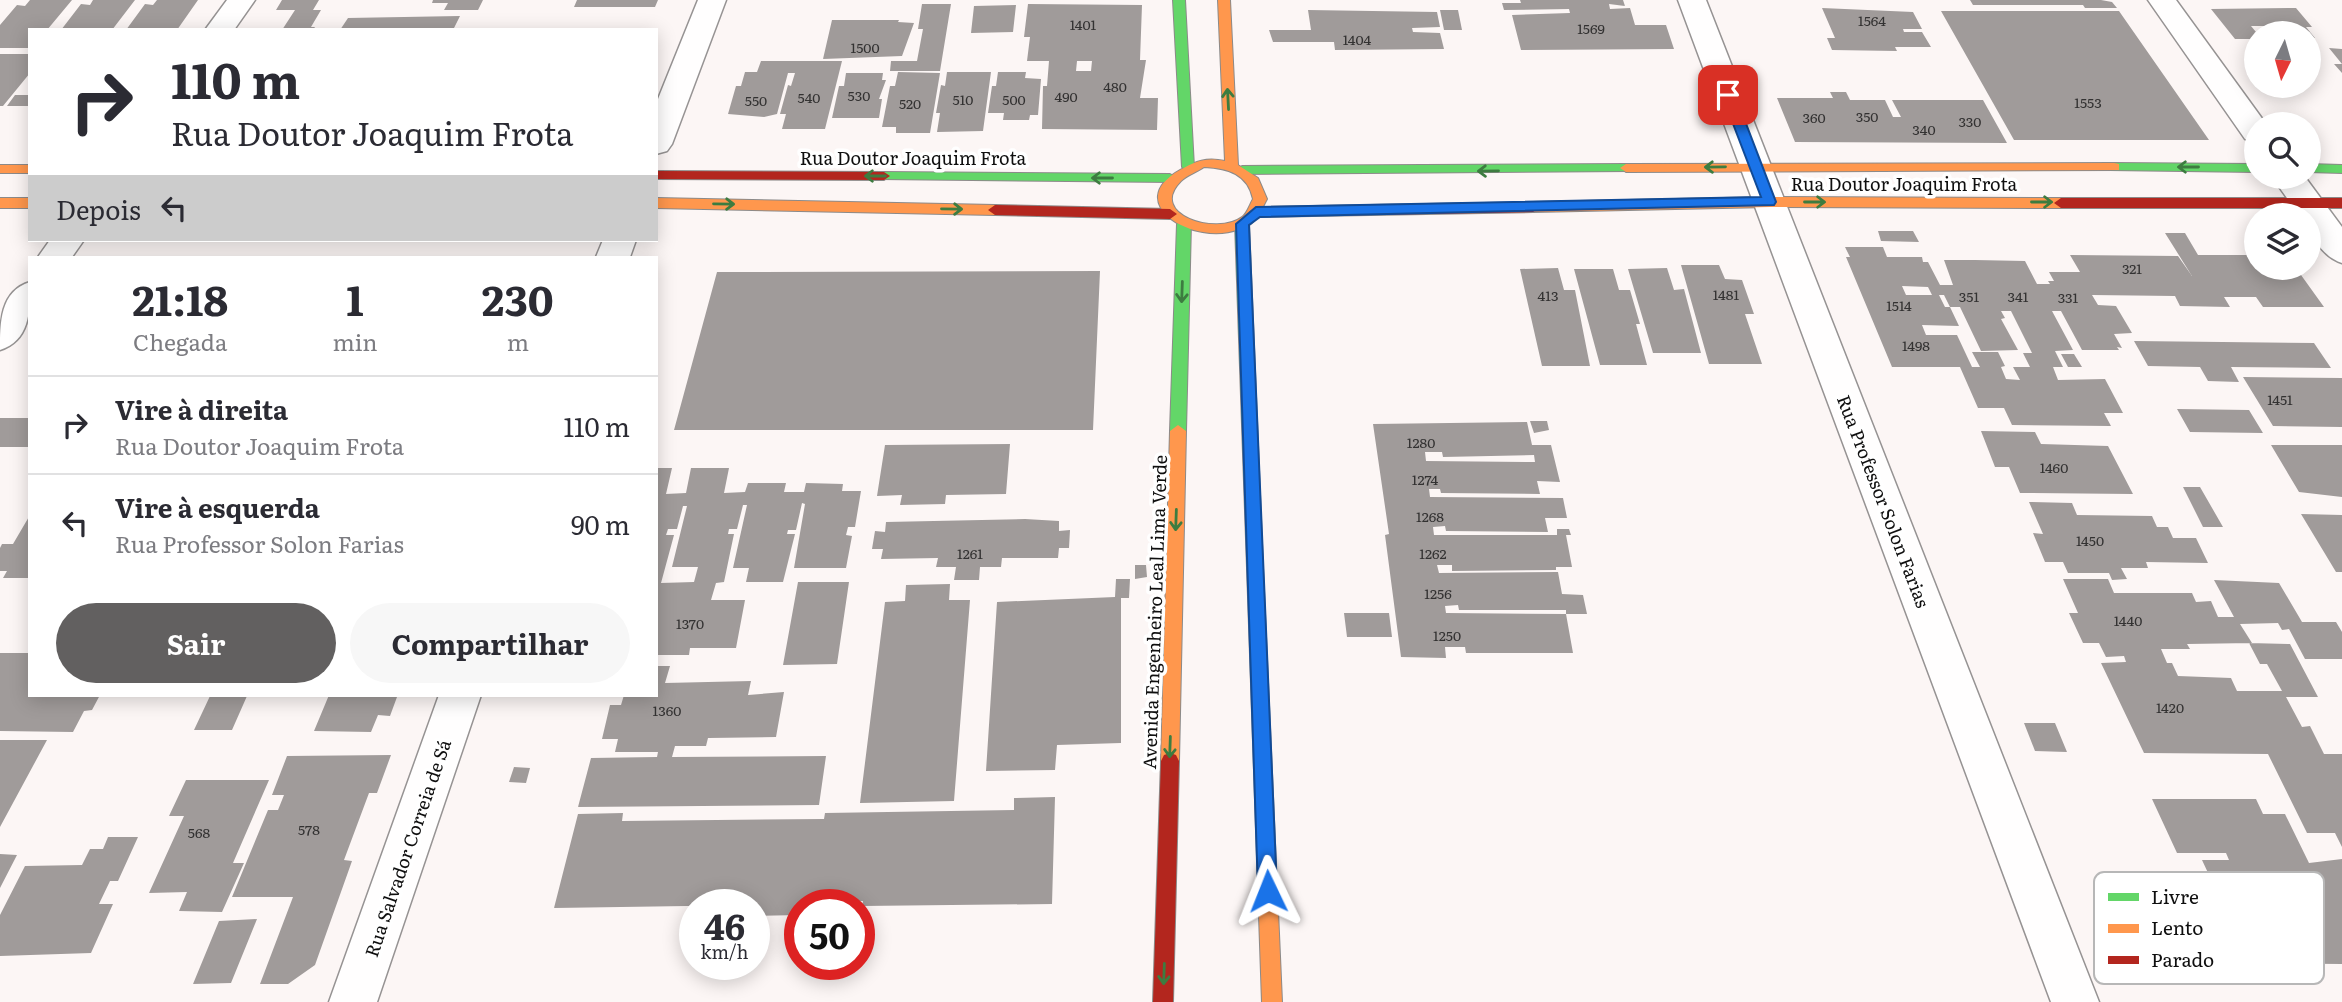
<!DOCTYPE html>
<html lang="pt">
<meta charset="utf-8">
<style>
:root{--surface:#fff;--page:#f7f7f7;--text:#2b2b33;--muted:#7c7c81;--line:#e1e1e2;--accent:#626060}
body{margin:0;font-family:Literata,serif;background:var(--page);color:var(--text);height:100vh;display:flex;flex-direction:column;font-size:26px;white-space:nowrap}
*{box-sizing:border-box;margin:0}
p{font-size:23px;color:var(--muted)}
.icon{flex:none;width:38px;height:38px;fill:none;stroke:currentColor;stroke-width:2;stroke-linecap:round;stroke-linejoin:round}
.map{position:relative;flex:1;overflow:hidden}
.sheet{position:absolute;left:28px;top:256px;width:630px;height:441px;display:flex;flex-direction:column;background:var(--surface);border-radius:0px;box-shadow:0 4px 18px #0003}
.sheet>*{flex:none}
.banner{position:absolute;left:28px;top:28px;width:630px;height:214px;border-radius:0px;box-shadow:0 4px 18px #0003;background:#fff;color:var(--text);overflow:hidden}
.needle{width:46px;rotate:185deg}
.controls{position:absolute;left:2244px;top:21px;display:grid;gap:14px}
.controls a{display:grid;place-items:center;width:77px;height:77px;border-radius:50%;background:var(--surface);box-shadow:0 4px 18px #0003;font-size:35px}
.speed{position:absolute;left:679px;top:889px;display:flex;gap:14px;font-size:35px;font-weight:700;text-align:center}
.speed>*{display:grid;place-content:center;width:91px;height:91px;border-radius:50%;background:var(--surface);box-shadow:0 4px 18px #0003;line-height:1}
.speed small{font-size:18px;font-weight:400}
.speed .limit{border:10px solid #d22;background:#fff;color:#111}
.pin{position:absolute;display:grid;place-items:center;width:60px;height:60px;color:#fff;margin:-30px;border-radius:14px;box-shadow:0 4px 10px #0006}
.me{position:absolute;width:77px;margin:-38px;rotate:358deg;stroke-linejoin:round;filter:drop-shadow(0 0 5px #0008)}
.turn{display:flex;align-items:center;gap:24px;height:147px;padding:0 28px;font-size:32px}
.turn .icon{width:91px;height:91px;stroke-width:2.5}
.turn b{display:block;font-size:49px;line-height:60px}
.then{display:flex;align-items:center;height:66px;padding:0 28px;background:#0003;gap:14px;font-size:26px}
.eta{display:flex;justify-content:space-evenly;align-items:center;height:119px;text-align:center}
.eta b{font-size:42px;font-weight:700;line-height:49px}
.cta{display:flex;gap:14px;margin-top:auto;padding:14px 28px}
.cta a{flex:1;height:80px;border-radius:42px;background:var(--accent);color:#fff;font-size:28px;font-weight:700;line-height:80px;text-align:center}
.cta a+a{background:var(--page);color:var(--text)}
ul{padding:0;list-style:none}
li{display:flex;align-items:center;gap:21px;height:98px;padding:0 28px;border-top:2px solid var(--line)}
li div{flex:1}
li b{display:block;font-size:26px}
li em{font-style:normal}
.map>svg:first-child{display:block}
</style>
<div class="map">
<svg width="2342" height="1002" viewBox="0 0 2342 1002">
<rect width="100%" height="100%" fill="#fcf6f5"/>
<!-- building -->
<path fill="#a09b9a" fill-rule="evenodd" d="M30,0H72L47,30H30V48H0V25L17,5L25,6Z
M93,0H135L112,30H61L81,4L90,5Z
M157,0H198L177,30H126L145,4L153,5Z
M282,0H319L313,10H321L311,27H315L313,30H282L295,10H276Z
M433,0H483L478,10H444L448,3H432Z
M577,0H658L655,7H574Z
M1520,0H1623L1625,6L1609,4L1610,9L1630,8L1635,25H1666L1674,49L1521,50L1512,15L1570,13L1569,9L1504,10L1502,3H1521Z
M1970,0H2101L2112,2L2117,8H2085L2083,5H1973Z
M922,4H951L940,71H890L891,61H917L923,29H918Z
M1028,4L1142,5L1140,60H1146L1140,98H1158L1157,130L1042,129L1043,86H1047L1049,61H1027L1030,37H1024ZM1077,61H1092L1091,71H1076Z
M1016,5L1013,32L971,33L974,6Z
M1822,8L1913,12L1922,29H1903L1904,32H1922L1931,47H1895L1897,51L1832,50L1827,38H1835Z
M2296,8L2312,27H2306L2315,38H2308V33H2284L2278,26H2251L2256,32V39H2235L2211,9Z
M1308,10L1437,12L1440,27L1412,28L1413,32L1440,33L1444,49L1335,50L1334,42H1273L1269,30H1311Z
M1440,10H1458L1462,30H1444Z
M1941,11H2119L2209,140H2014Z
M460,16L453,30H340L348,18Z
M832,20H899L898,22L914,23L902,56L823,59Z
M2329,48L2342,49V73L2334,64H2342Z
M0,54H30V73L3,106H0Z
M761,61H842L825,129H782L786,114H780L788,85L791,86L795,73H788L777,114L764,117L728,114L736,86H741L745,72H757Z
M898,72L940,73L930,133H896V127H882L890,86H895Z
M947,72H991L983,131L937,132L940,113H936L941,85L945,86Z
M998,72H1026L1025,78L1041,79L1038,115H1030L1029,120H1003L1004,113H988L992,86H996Z
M846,73H883L882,80H886L879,99H882L879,118H832L839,86H844Z
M1830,92H1846L1850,100H1885L1893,117H1901L1892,100H1983L2007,143L1795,142L1777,98H1833Z
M15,95H30V106H7Z
M1878,231H1913L1919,242L1881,241Z
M2165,233H2185L2198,255H2256V268H2296L2324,307H2263L2256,297H2224L2230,307L2180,306L2175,296L2092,295L2098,305L2116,306L2132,333L2114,334L2122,348L2117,347L2119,350H2082L2061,311H2052L2073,350L2055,351L2063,367H2053L2058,380L2105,379L2123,413H2104L2111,426L2012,425L2004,408H1978L1960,367H1892L1846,257H1850L1845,247H1883L1887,257H1922L1923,262H1928L1940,285H1953L1944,260H1975L2025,261L2037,284H2050L2048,281H2054L2049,272H2080L2070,255L2178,256L2192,276ZM1902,286L1928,287L1932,295H1906ZM1939,295H1944L1950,307H1960L1981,351L2018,350L2001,319L2005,318L2001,311H2011L2032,353H2023L2030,367H2013L2020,380L2006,379L2001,367L2005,366L1998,352H1972L1980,367H1972L1957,335H1926L1922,325L1959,326L1950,307H1945Z
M1681,265H1719L1725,279L1742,280L1754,314H1745L1762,364H1709Z
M1558,268L1564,290H1575L1590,366H1542L1520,269Z
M1667,268L1674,290L1684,289L1701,353H1653L1628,269Z
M1574,269H1613L1619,290H1630L1640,324H1636L1647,365H1600Z
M1100,271L1093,430H674L717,272Z
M2134,341L2314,343L2331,368L2231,367L2239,382L2208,381L2200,367L2148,366Z
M2061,354H2074L2082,367H2068Z
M2243,377L2342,378V427L2273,426Z
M2177,409L2249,410L2263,433L2190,432Z
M0,418H30V447H0Z
M1530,421H1547L1549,430L1534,433Z
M1527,422L1532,445H1551L1560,482L1537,481L1540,494L1441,493L1440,489H1429L1430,497L1563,498L1567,518H1545L1548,532L1446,531L1445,526L1433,527L1434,535H1557V529H1569L1571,535H1566L1572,567H1556V570L1452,571V565H1437L1439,573L1558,572L1562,594L1583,595L1587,614H1566V610H1459L1458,605L1445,606L1446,613L1566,614L1573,653H1466L1465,647H1445L1446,658L1401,657L1385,535L1389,534L1373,424ZM1425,452H1442L1443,457L1534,455L1535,462L1426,461Z
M1981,431L2035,432L2041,444L2108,446L2133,494L2020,493L2009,467H1995Z
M1010,444L1006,494L946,495L945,504L900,505L902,495L877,496L885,445Z
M2271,445H2342V497L2299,492Z
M656,468H672L666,494L686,493L691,468H729L724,493L745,492L748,483H786L784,492H804L806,483L843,484L842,491H861L855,527H848L846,535L852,536L846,568H794L805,504L802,503L796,530H788L787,534H795L783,582H746L749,568H733L747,505H743L737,529H729L728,534H734L724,582L716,583L711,600H745L736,648H690L689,655H656ZM683,506H687L672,567H698L694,582L661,583L674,535H666L668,529H677Z
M2183,487H2200L2223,527H2203Z
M2029,502L2072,503L2077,515L2152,516L2157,527H2168L2173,538H2196L2208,563L2146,562L2148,568H2121L2127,579L2112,580L2109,573H2068L2063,562H2045L2033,533L2043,534Z
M2301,514L2342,515V572H2336Z
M30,515V578H3L7,571H0V548L2,544H13Z
M1025,519L1059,521V531L1070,530L1069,548H1059L1058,558H1002L1001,567H980L979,580H954L956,567H936L938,558L881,559L883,549H872L875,531L885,532L886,522Z
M1135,565H1146L1147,577L1135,579Z
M1116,579H1130L1129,598H1121V743L1057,745L1055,770L986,771L997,602L1115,597Z
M2063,579H2108L2114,593H2192L2196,602L2211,601L2218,617H2234L2214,580L2279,583L2302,622H2336L2342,632V659H2305L2289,629L2282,630L2278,623L2240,624L2252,643L2187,644L2190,649H2161L2167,663H2172L2178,676L2231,678L2237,691H2282L2267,664H2260L2249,643L2290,644L2318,697H2286L2302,727L2310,726L2324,754H2342V847L2335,833H2307L2268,754L2144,753L2101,663L2126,662L2124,656L2106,657L2099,643H2083L2069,613H2078Z
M798,582H849L837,664L783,665Z
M950,584L949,600H970L954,801L860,803L885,602L905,601L906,585Z
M1344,613H1389L1392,637H1347Z
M0,653H30V695H100L92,710L84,711L73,732L0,731Z
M656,666H670L665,683L751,681L748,695L784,692L776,737L708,738L706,746H675L672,757L826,756L819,805L578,807L591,758L657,757L658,752H615L618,739H602L610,705H621L624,695H656Z
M329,695H384L397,697L390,716L378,715L371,732L314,731Z
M210,696H247L232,730H194Z
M2024,723H2055L2067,752L2035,751Z
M0,740H47L0,827Z
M391,755L377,793H369L344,860L352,861L315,965L288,984H260L293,897H232L268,810H278L284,795H272L287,756Z
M514,767L530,768L526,783L509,782Z
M186,780H269L233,863H244L222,912L179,911L187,892L149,893L184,816H169Z
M1055,797L1052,904L862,906L863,901L837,902V905H800V915L754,916V905L554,908L578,814L623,813L622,821L824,819L825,813L1014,810V798Z
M2152,799H2256L2263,814H2285L2309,863L2342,859V964L2250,963L2202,860H2229L2226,853H2177Z
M108,837H138L118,881H110L99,904H113L91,953L0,956V915L25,866L82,865L90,849H103Z
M0,854L17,855L0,888Z
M257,919L231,983L193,984L219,921Z"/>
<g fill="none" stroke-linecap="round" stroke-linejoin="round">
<defs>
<path id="street" d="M227,0H255L234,30H205Z
M698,0H726L672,144L667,151L656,154V104Z
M1678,0H1706L2099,1002H2051Z
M2148,0H2176L2266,124H2256V142L2245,139Z
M2272,177H2305L2342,227V263C2323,257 2308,235 2308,215H2299Z
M50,240H84L72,257H38Z
M603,240H636L630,257H596Z
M30,282C30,309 31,340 0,350C0,323 0,291 30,282Z
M439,695H481L377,1002H329Z"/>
<path id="fast" d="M1173,0H1185L1194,167L1188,171L1182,167Z
M2114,163L2256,164V172L2109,170V164Z
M1626,164L1631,165V171L1242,174L1236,170L1242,166Z
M2308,164L2342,165V173L2308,172Z
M884,172L1170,174L1177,178L1170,182L879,179V173Z
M1184,219L1191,224L1186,431L1178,437L1170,431L1177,224Z
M1242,219L1249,224L1263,568L1261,573L1255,575L1249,573L1247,568L1235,224Z"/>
<path id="slow" d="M1218,0H1230L1238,165L1258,178L1267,199C1263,206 1259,217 1253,222C1250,226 1243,227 1239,229C1194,247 1121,203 1180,170C1196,161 1206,157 1225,161ZM1204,167C1228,168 1248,174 1253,199C1250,204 1247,214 1242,217C1217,236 1147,215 1181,181C1187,175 1197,172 1204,167Z
M2114,163L2119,164V170L1626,172L1620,168L1626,164Z
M0,165H30V173H0Z
M1770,197L2061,198L2068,203L2061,208L1770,207L1533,212L1526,207L1533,202Z
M0,198H30V208H0Z
M656,198L995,205L1002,210L995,215L656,208Z
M1178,425L1186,431L1179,761L1176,767L1170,769L1164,767L1161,761L1170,431Z
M1255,561L1261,563L1263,568L1282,1002H1262L1247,568L1249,563Z"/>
<path id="jam" d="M656,171L884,172L890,176L884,180L656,179Z
M2061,198H2342V208H2061L2054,203Z
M1533,202L1540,207L1533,212L1256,217L1249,212L1256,207Z
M995,205L1170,209L1177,214L1170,219L995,215L988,210Z
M1170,753L1176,755L1179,761L1173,1002H1153L1161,761L1164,755Z"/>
</defs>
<!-- street casing -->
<use href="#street" stroke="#969393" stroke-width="3"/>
<!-- fast casing -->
<use href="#fast" stroke="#8c8a89" stroke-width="2"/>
<!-- slow casing -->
<use href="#slow" stroke="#8c8a89" stroke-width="2"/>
<!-- jam casing -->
<use href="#jam" stroke="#8c8a89" stroke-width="2"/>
<!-- street -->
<use href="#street" fill="#fffefe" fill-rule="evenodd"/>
<!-- fast -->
<use href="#fast" fill="#63d668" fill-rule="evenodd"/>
<!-- slow -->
<use href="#slow" fill="#ff974d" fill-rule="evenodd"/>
<!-- jam -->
<use href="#jam" fill="#b3261e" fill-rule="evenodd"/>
</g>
<!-- one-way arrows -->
<defs><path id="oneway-shaft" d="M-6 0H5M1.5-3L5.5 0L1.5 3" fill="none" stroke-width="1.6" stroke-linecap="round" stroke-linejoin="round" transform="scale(1.75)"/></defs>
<g stroke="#3d7c40">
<use href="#oneway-shaft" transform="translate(1228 99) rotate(-93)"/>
<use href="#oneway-shaft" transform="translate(1715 167) rotate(179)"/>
<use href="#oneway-shaft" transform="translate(2188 167) rotate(-180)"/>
<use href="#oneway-shaft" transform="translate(1488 171) rotate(179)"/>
<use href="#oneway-shaft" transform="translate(875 176) rotate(-180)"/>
<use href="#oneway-shaft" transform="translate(1102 178) rotate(-180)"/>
<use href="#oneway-shaft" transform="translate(1815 202)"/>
<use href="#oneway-shaft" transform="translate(2042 202)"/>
<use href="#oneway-shaft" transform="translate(724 204) rotate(1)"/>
<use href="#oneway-shaft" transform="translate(952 209) rotate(1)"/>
<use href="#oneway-shaft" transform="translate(1182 292) rotate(92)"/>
<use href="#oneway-shaft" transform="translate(1176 520) rotate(92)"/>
<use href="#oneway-shaft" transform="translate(1170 747) rotate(92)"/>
<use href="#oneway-shaft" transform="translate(1164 974) rotate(92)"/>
</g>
<!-- route -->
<path fill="#1a73e8" stroke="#114b97" stroke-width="2" d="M1728,91L1735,95L1776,202L1774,205L1260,217L1249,225L1277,891L1275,898L1268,900L1261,898L1258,891L1236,224L1256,207L1761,197L1722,95Z"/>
<g text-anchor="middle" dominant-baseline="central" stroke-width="7" stroke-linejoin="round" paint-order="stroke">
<!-- number labels -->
<g font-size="14" fill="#333232">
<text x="1872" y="20">1564</text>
<text x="1083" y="24">1401</text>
<text x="1591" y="28">1569</text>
<text x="1357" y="39">1404</text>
<text x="865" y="47">1500</text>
<text x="1115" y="86">480</text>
<text x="859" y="95">530</text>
<text x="1066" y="96">490</text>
<text x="809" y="97">540</text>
<text x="963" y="99">510</text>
<text x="1014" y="99">500</text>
<text x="756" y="100">550</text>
<text x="2088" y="102">1553</text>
<text x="910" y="103">520</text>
<text x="1867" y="116">350</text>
<text x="1814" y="117">360</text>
<text x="1970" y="121">330</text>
<text x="1924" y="129">340</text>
<text x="2132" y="268">321</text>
<text x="1726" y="294">1481</text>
<text x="1548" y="295">413</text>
<text x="1969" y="296">351</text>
<text x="2018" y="296">341</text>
<text x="2068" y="297">331</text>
<text x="1899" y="305">1514</text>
<text x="1916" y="345">1498</text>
<text x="2280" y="399">1451</text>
<text x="1421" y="442">1280</text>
<text x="2054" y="467">1460</text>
<text x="1425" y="479">1274</text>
<text x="1430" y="516">1268</text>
<text x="2090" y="540">1450</text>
<text x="970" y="553">1261</text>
<text x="1433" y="553">1262</text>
<text x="1438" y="593">1256</text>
<text x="2128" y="620">1440</text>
<text x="690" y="623">1370</text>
<text x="1447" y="635">1250</text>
<text x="2170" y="707">1420</text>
<text x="667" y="710">1360</text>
<text x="309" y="829">578</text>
<text x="199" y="832">568</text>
</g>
<!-- street labels -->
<g font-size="18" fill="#0f0f0f" stroke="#fff">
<text x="913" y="157">Rua Doutor Joaquim Frota</text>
<text x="1904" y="183">Rua Doutor Joaquim Frota</text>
<text transform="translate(1884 501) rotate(69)">Rua Professor Solon Farias</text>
<text transform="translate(1154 612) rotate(-88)">Avenida Engenheiro Leal Lima Verde</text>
<text transform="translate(407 848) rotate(-71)">Rua Salvador Correia de Sá</text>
</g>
</g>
<!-- legend -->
<rect x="2094" y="872" width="230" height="112" rx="10" fill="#fff" stroke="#b7b7b7" stroke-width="2"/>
<rect x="2108" y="893" width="31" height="8" fill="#63d668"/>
<rect x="2108" y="924" width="31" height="9" fill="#ff974d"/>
<rect x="2108" y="956" width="31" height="8" fill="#b3261e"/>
<g font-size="19" fill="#0f0f0f">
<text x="2151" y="904">Livre</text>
<text x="2151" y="935">Lento</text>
<text x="2151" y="967">Parado</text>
</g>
</svg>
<div class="controls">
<a><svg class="needle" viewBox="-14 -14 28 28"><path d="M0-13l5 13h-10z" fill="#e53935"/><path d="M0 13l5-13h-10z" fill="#7c7c81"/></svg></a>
<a><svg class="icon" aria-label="search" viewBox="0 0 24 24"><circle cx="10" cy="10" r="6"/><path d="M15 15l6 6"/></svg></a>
<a><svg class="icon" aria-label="layers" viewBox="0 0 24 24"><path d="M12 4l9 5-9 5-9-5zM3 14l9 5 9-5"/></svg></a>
</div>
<div class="speed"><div>46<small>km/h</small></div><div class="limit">50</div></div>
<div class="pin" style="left:1728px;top:95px;background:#d93025"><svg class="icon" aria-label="arrive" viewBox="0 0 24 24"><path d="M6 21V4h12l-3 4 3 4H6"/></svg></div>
<svg class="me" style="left:1268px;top:891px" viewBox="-20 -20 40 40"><path d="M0-17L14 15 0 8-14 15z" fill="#1a73e8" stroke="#fff" stroke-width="4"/></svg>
<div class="banner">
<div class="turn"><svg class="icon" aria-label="right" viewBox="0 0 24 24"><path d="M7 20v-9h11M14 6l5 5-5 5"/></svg><div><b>110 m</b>Rua Doutor Joaquim Frota</div></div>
<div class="then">Depois<svg class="icon" aria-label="left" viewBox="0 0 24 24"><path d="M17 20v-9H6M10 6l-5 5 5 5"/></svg></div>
</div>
<section class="sheet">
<div class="eta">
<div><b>21:18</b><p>Chegada</p></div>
<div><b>1</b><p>min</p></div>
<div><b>230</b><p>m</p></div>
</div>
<ul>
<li><svg class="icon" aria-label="right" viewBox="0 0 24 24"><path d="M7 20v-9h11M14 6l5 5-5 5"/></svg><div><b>Vire à direita</b><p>Rua Doutor Joaquim Frota</p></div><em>110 m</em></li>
<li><svg class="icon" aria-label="left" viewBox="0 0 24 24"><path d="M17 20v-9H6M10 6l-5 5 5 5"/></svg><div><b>Vire à esquerda</b><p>Rua Professor Solon Farias</p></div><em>90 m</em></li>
</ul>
<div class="cta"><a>Sair</a><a>Compartilhar</a></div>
</section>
</div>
